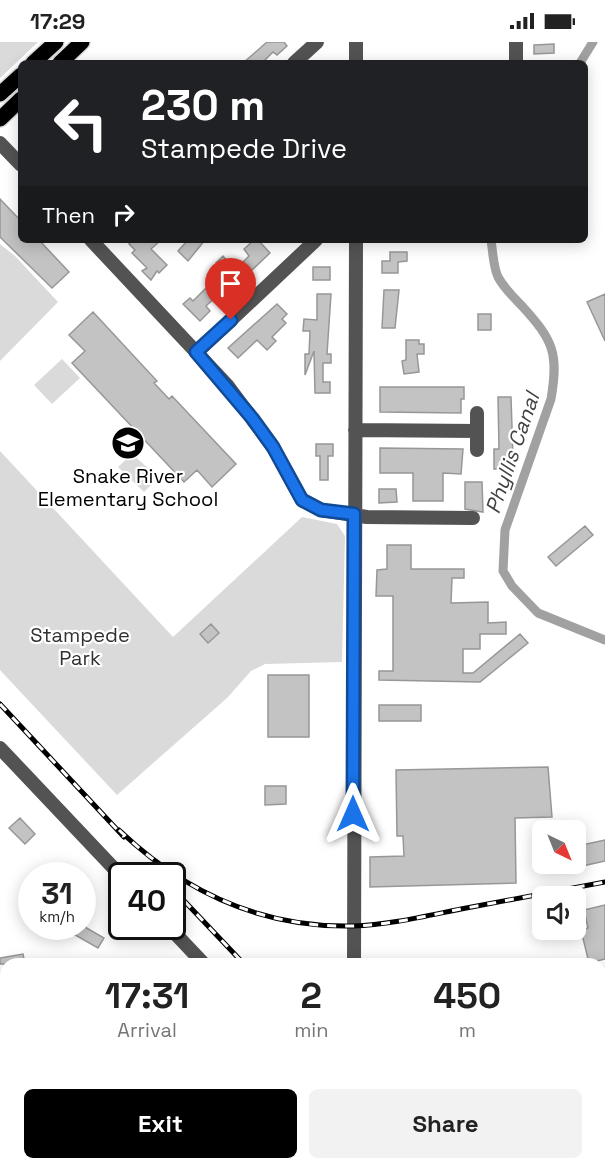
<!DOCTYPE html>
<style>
:root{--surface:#fff;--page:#f2f2f2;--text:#222;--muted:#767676;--accent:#000}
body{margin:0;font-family:"Space Grotesk",sans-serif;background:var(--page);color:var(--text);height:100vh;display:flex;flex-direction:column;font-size:22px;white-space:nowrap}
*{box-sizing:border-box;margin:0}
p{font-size:20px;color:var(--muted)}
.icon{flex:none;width:33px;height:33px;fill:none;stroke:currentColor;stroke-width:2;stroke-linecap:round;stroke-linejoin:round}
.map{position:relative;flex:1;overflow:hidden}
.drawer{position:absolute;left:0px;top:916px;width:606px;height:212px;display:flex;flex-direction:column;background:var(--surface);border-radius:18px 18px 0 0;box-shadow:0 3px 15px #0003}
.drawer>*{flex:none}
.banner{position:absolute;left:18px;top:18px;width:570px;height:183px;border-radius:9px;box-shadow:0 3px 15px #0003;background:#202124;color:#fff;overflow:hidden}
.needle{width:39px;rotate:137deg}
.buttons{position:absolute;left:532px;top:778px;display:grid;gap:12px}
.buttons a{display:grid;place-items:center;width:54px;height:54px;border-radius:9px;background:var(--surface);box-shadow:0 3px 15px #0003;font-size:30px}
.speed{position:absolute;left:18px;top:820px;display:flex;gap:12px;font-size:30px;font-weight:700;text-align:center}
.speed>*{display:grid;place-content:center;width:78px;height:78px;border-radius:50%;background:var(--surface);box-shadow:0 3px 15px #0003;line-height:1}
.speed small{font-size:15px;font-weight:400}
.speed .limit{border:3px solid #111;border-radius:9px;background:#fff;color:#111}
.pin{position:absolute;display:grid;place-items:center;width:51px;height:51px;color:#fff;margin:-62px -26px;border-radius:50% 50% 50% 0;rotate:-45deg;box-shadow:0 0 6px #0007}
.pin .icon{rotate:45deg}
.me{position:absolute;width:66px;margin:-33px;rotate:0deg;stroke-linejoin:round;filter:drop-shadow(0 0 4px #0008)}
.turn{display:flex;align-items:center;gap:21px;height:126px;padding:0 24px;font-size:27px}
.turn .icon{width:78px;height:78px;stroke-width:2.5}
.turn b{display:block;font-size:42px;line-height:51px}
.then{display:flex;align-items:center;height:57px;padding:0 24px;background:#0003;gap:12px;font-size:22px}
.eta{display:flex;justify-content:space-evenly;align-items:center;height:102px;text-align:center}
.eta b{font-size:36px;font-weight:700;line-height:42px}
.cta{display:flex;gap:12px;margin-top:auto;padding:12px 24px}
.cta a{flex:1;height:69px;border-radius:9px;background:var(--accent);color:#fff;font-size:24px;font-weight:700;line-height:69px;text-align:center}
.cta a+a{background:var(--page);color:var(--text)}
.status{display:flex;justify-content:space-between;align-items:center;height:42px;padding:0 30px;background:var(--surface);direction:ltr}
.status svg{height:16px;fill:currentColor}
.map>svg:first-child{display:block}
</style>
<div class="status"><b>17:29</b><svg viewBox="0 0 49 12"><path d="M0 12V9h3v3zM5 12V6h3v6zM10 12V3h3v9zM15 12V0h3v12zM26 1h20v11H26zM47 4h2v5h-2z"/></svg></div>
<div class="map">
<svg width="605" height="1127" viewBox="0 0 605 1127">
<rect width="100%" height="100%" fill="#fff"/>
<!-- green -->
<path fill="#dadada" d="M0,0H38L0,36Z
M0,202L15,214L58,260L0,319Z
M62,317L80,336L52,362L34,343Z
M0,409L173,595L302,475L337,482L345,494L342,620L265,622L251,629L227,656L117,753L0,628Z
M132,412L156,433L155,439L144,450L118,425Z"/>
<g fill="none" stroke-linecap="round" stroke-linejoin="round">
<!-- canal -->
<path stroke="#a1a1a1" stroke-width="9" d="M580,21L593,0
M491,198C493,210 493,224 498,235C504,246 514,256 522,264C553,298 559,311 551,357L505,488L503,529L512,544L538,571L605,598"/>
</g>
<!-- building -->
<path fill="#c3c3c3" stroke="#979797" stroke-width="1.5" d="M267,0H284L287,4L277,13L273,10L262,21H243Z
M554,2V11L534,12V3Z
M0,157L21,179V198H39L69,230L52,246L0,195Z
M133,198H161L151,207L167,223L159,231L157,229L151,238L142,229L147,226L132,211L135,208L129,202Z
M188,198H205L188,219L178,209Z
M254,198H258L270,211L251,229L248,226L233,240L228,234L224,238L215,228L219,224L216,221L223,214L235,228L249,214L244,207Z
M390,210H407V219L398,220V231H382V219H390Z
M313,225H330V238H313Z
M212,240L221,250L206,264L210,269L200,279L183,262L190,256L193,259Z
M384,248H399L395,286H382Z
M317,252H331L327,312H331V321H323V340H330V351H315L314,309L305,333V312H309L310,289H303L304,277L317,278Z
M605,252V299L587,260Z
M277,262L287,272L282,277L286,281L272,295L276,299L267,308L257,298L238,316L228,306Z
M93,270L157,339L154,341L169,357L172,354L236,422L212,445L197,428L184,440L72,321L85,309L69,293Z
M478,272H491V288H478Z
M406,298H419V302H424V312H417L419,330L404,332L402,319L406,318Z
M380,345H464V357H461V371L380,370Z
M498,355H511L513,416H507V427H494V407H499Z
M316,402H333V414H328V438H320V414H316Z
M380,406L463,407L461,432L443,431V459H413V431H380Z
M465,440H482L483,470L465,467Z
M379,447H396L397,460L379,461Z
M585,484L593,493L556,524L548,515Z
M387,503H411V527H464V536H452L451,561L488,560V581L506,580V592H480V607H463V631H473L520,592L528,601L480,640L379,638V629H393V554H376L377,528L387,527Z
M211,582L219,591L208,601L200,592Z
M268,633H309V695H268Z
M379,663H421V679H379Z
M548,725L552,775L515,776L516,841L370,845V815L404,814L403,794H397L396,728Z
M265,744H286V762L265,763Z
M20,776L35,792L25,802L9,786Z
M605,798V819L582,824L577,804Z
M605,863V917L589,921L581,888L588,886L584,868Z
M61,885H85L104,896L98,906Z
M23,912L25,922H0V916Z"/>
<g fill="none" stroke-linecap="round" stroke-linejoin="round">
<defs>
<path id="major" d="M33,21L56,0
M60,21L82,0
M0,52L21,33
M0,77L21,57"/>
</defs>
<!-- major casing -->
<use href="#major" stroke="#dbdbdb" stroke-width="18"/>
<!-- minor -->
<path stroke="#535353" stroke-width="14" d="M294,21L317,0
M356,21V0
M516,21V0
M0,101L21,123
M91,198L227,343L273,405L302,458L321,468L367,475L473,476
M197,310L316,198
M355,388L477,389
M477,408V371
M0,706L122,835
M169,885L204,922
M354,922L356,198
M600,947L605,946
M351,1127V1122"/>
<!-- major -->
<use href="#major" stroke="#000" stroke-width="15"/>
<defs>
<path id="rail" d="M0,662L124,795
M119,788C184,850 262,886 353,884C389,883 426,874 461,867C509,858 557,849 605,840
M172,846L244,922
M436,1122L441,1127
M477,1122L483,1127"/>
</defs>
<!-- rail casing -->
<use href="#rail" stroke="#000" stroke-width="5"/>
<!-- rail -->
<use href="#rail" stroke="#fff" stroke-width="3" stroke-dasharray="9" stroke-linecap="butt"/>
</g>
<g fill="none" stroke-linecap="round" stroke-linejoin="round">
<defs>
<path id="route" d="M231,278L196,310L252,376L273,405L302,458L321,468L354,472L353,772"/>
</defs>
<!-- route casing -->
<use href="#route" stroke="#114b97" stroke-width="15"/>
<!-- route -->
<use href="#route" stroke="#1a73e8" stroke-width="10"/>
</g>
<!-- icons -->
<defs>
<symbol id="school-disc" viewBox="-11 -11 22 22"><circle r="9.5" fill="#000" stroke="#fff"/><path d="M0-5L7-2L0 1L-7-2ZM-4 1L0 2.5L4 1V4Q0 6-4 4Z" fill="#fff"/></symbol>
</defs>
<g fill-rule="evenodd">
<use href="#school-disc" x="109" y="382" width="38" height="38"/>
</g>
<g text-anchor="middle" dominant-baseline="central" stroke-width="4.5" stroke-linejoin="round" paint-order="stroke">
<!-- poi labels -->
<g font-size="20" fill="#000" stroke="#fff">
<text x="128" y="434">Snake River<tspan x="128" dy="23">Elementary School</tspan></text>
</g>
<!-- park labels -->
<g font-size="20" fill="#313131" stroke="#fff">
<text x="80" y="593">Stampede<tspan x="80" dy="23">Park</tspan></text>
</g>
<!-- water labels -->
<g font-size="21" font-style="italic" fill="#424242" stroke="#fff">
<text transform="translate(512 411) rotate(-71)">Phyllis Canal</text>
</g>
</g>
</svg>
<div class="buttons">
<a><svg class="needle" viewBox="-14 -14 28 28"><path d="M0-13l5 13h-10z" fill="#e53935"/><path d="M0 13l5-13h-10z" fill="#767676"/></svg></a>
<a><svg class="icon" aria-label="sound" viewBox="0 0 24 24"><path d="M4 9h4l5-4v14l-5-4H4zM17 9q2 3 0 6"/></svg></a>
</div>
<div class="speed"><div>31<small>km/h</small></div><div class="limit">40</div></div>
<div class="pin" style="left:231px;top:278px;background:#d93025"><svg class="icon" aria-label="arrive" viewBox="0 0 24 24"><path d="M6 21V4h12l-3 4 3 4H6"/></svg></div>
<svg class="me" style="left:353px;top:772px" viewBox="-20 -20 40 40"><path d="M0-17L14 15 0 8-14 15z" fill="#1a73e8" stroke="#fff" stroke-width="4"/></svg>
<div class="banner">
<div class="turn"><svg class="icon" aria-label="left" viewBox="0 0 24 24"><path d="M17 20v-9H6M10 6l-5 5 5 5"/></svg><div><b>230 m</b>Stampede Drive</div></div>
<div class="then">Then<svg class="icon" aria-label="right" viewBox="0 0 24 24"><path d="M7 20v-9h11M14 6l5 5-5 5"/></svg></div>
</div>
<section class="drawer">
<div class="eta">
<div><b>17:31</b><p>Arrival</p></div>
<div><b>2</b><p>min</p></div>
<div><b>450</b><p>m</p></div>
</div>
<div class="cta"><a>Exit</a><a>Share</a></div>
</section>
</div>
